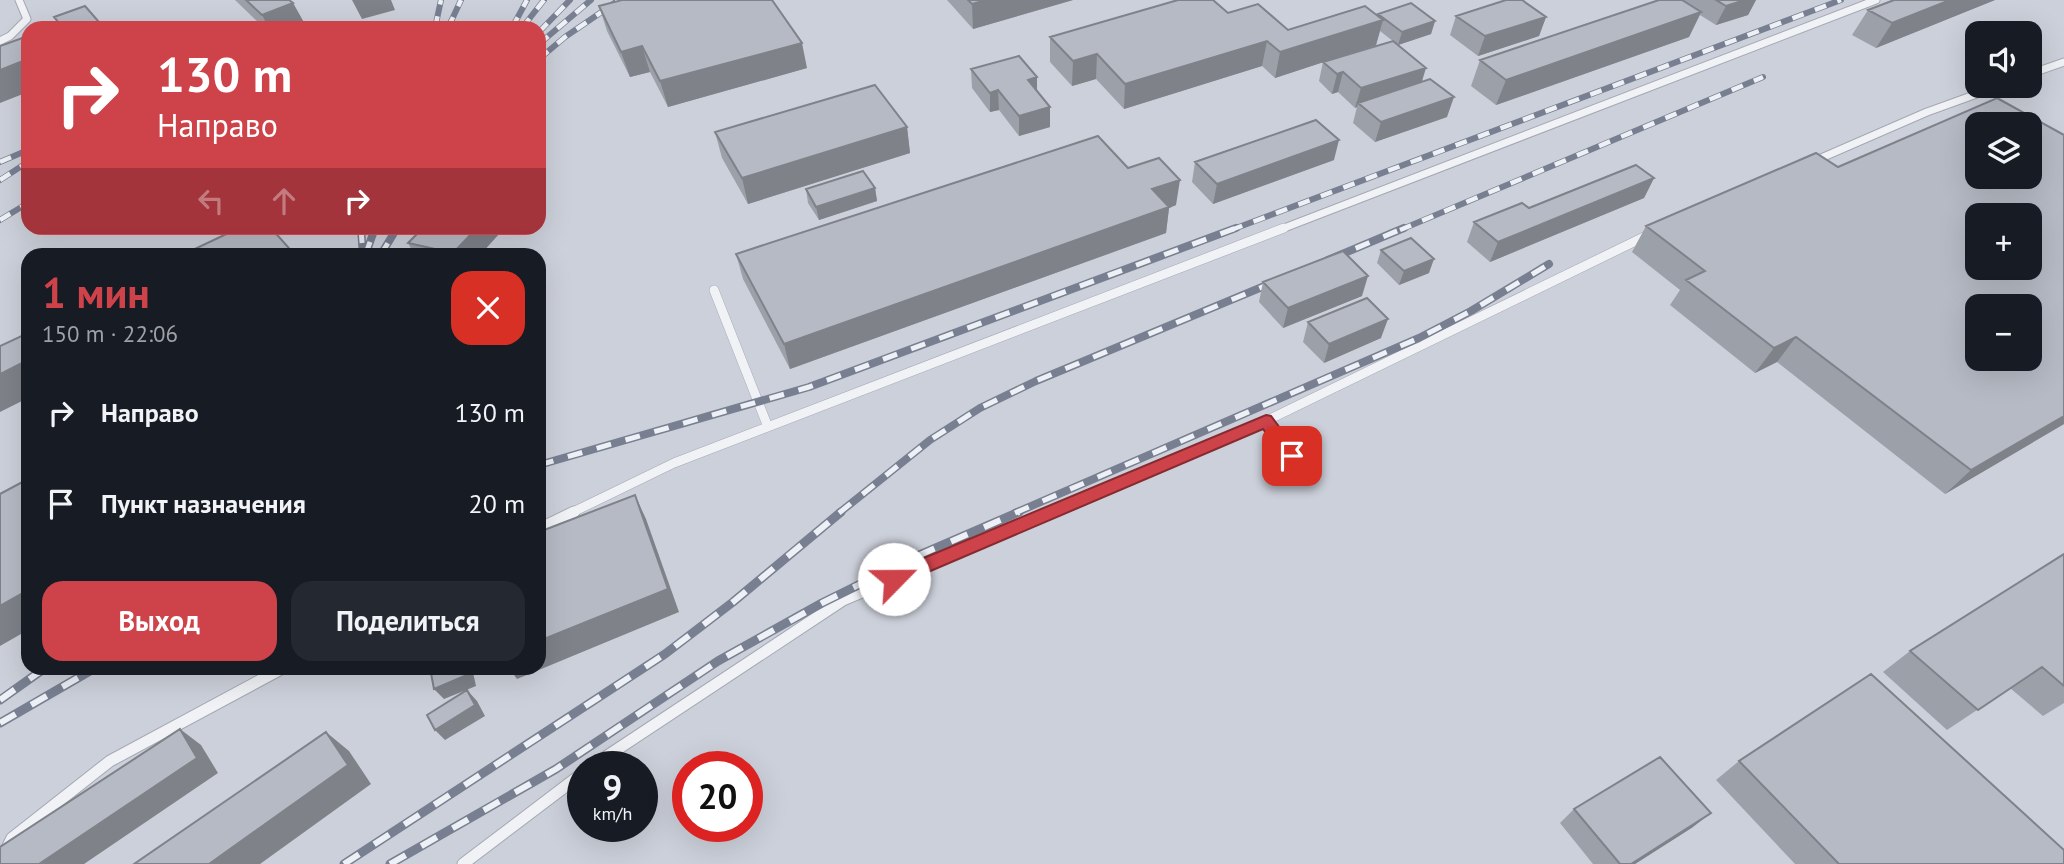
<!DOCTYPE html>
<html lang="ru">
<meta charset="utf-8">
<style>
:root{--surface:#171b24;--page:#242831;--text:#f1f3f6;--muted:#9ea1a6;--accent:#ce424a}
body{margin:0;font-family:"PT Sans",sans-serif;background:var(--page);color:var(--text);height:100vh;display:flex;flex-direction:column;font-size:26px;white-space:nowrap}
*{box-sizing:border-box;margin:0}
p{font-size:23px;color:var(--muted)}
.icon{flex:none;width:38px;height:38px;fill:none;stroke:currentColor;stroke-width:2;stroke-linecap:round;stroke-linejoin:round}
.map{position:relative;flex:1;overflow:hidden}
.panel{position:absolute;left:21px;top:248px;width:525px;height:427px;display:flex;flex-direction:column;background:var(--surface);border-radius:21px;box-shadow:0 7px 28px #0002}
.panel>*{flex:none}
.top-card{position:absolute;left:21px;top:21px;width:525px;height:214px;border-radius:21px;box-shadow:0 7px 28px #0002;background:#ce424a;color:#fff;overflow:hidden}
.fabs{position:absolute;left:1965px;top:21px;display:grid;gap:14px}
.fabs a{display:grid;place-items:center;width:77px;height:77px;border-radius:14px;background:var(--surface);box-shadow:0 7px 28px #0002;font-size:35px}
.speed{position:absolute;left:567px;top:751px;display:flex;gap:14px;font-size:35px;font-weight:700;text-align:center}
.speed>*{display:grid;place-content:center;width:91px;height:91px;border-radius:50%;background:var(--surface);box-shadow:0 7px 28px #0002;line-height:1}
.speed small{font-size:18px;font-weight:400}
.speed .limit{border:10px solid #d22;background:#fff;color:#111}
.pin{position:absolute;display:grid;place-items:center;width:60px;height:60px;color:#fff;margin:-30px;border-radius:14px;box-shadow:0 4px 10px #0006}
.me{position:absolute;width:77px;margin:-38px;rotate:67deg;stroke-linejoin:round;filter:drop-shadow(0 0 5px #0008)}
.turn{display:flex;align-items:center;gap:24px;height:147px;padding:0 21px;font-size:32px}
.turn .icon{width:91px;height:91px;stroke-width:2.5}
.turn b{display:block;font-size:49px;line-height:60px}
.lanes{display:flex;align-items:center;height:66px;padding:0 21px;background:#0003;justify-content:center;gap:35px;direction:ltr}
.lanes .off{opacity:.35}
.round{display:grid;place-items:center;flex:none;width:74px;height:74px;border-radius:21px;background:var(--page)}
.head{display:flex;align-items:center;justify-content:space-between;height:119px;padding:0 21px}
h1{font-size:42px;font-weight:700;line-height:52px;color:var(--accent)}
.button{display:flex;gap:14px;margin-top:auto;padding:14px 21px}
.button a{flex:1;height:80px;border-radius:21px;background:var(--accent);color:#fff;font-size:28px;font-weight:700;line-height:80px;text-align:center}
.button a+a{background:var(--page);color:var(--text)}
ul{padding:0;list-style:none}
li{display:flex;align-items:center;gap:21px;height:91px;padding:0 21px}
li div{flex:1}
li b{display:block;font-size:26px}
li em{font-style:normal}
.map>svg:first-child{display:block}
</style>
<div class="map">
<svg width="2064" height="864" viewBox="0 0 2064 864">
<rect width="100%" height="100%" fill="#dee1e8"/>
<!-- built -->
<path fill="#ccd0da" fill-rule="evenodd" d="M0,0H2064V864H0ZM28,28H539V228H28ZM1978,33H2030V86H1978ZM1978,124H2030V177H1978ZM1978,215H2030V268H1978ZM28,256H539V668H28ZM1978,306H2030V359H1978ZM583,766H642V826H583ZM688,766H747V826H688Z"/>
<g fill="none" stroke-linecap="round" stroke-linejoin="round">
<defs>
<path id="service-far2" d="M0,41L10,36L27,19L19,0
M2030,74L2064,62
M1812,162L1927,112L1999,86
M1279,230L1876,0"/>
<path id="service-far1" d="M714,290L768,427
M1266,421L1648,235
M571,513L674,463L1284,228
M1048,513L1266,421L1292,456"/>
<path id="service" d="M539,529L574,512
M592,766L843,600L1052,512
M0,862L12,838L110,761L283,668
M463,864L583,773"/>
</defs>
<!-- service-far2 casing -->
<use href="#service-far2" stroke="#a3a8b2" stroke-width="9"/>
<!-- service-far1 casing -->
<use href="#service-far1" stroke="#a3a8b2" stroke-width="10"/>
<!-- service casing -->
<use href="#service" stroke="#a3a8b2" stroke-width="13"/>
<!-- service-far2 -->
<use href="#service-far2" stroke="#f1f2f6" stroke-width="7"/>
<!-- service-far1 -->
<use href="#service-far1" stroke="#f1f2f6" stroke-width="9"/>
<!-- service -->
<use href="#service" stroke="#f1f2f6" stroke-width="11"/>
<defs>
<path id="rail-far2" d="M435,28L441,0
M448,28L461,0
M512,28L527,0
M522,28L544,0
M539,32L570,0
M539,44L591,0
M539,59L565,37L619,0
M0,162L28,150
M0,180L28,162
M0,220L28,203
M1231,230L1841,0
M1400,230L1763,77"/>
<path id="rail-far1" d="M361,228L363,256
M365,256L375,228
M380,256L397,228
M1328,260L1404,228
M539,465L809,387L1236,228
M839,513L930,440L980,408L1036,381L1279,280
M1015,513L1419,338L1471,311L1549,264"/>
<path id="rail" d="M0,700L45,668
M0,723L95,668
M344,864L665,654L733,602L841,512
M390,864L556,769L718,661L822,603L915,557L1019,512"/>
</defs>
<!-- rail-far2 casing -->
<use href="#rail-far2" stroke="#777f91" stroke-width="6"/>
<!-- rail-far1 casing -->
<use href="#rail-far1" stroke="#777f91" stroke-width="8"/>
<!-- rail casing -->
<use href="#rail" stroke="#777f91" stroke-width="9"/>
<!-- rail-far2 -->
<use href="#rail-far2" stroke="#edf0f5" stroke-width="4.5" stroke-dasharray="12" stroke-linecap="butt"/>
<!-- rail-far1 -->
<use href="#rail-far1" stroke="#edf0f5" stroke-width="5" stroke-dasharray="15" stroke-linecap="butt"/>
<!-- rail -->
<use href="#rail" stroke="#edf0f5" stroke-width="6" stroke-dasharray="18" stroke-linecap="butt"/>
</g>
<!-- wall -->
<path fill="#9ca0a9" d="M235,0H289L293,3L307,28H264Z
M947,0H1073L973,29Z
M1659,0H1756L1748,15L1716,25L1700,15L1689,37L1496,105L1471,86L1480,60Z
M1894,0H1995L1876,48L1852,35L1868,10Z
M599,6L807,68L668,107L650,72L630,77L607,31Z
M1228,13L1288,30L1378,16V14L1435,21L1431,34L1398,45L1380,31L1376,45L1422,81L1447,117L1375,142L1353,123L1357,107L1355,108L1338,92L1332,94L1319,81L1323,62L1275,78L1262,66L1124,109L1096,79L1072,86L1050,62V37Z
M1456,16L1546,17L1539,36L1478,56L1450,35Z
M971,69L1050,107V127L1019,136L999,110L990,112L972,88Z
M907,127L910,153L748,204L722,158L715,132Z
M1334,160L1213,204L1192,182L1195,162Z
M1128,168L1176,205L1169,208L1166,233L790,369L743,279L736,254Z
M1654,178L1644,198L1490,262L1467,242L1474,222Z
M875,188L877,201L819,220L808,203L806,189Z
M1646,226L2064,424L1945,494L1777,362L1755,373L1670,305L1680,290L1632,252Z
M423,228H496L499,234L479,256H415L408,243Z
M1381,250L1429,273L1399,285L1377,263Z
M1263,282L1362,296L1283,328L1259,302Z
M1308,322L1381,338L1324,363L1303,342Z
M2064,554V703L2043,716L2010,688L1947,730L1883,672L1910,651Z
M1739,761L2064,864H1795L1716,780Z
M1574,809L1693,827L1635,864H1593L1560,823Z"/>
<!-- shaded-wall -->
<path fill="#7f8289" d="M352,0H391L395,10L362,19Z
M986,0H1073L973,29L972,4Z
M1745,0H1756L1748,15L1716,25L1726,6Z
M1950,0H1995L1876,48L1892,23Z
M293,3L307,28H269L262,15Z
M1701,12L1689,37L1496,105L1506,80Z
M1546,17L1539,36L1478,56L1485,36Z
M1383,20L1376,45L1275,78L1280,52Z
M1435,21L1431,34L1398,45L1402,32Z
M99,22L103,28H81Z
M1267,41L1262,66L1124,109L1125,84Z
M802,43L807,68L668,107L660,81Z
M642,46L650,72L630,77L621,52Z
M1097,54L1096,79L1072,86L1073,61Z
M28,59V92L0,103V70Z
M1426,68L1420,88L1358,103L1357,107L1355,108L1361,88Z
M1343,72L1338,92L1332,94L1337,74Z
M1037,77V97L1028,80Z
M998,90L999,110L990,112V93Z
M1454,97L1447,117L1375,142L1381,122Z
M1050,107V127L1019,136V116Z
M907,127L910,153L748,204L742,178Z
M1339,140L1334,160L1213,204L1217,184Z
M1654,178L1644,198L1490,262L1498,242Z
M1180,180L1176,205L1169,208L1166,233L790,369L784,344L1152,189Z
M875,188L877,201L819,220L816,207Z
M477,228H496L499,234L479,256H454L453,253Z
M1434,259L1429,273L1399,285L1404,271Z
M1368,276L1362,296L1283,328L1288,308Z
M1388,319L1381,338L1324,363L1329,344Z
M1796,337L1777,362L1755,373L1774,348Z
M28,360V398L0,412V374Z
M2064,416V424L1945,494L1971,470Z
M635,495L646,519L679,612L517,679L509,668H539V641Z
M28,590V630L0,646V606Z
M466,668H472L476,686L444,699L434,689Z
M467,690L477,701L485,716L445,740L435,730Z
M180,729L201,745L218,773L84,864H39Z
M326,732L349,751L371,784L260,864H209Z
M1711,813L1693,827L1635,864H1631Z"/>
<!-- building -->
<path fill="#b5bac4" stroke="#7f8289" stroke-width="2" fill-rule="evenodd" d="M246,0H289L293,3L262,15Z
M622,0H772L802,43L660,81L642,46L621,52L599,6Z
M968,0H986L972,4Z
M1178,0H1213L1228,13L1258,4L1288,30L1365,6L1383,20L1280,52L1267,41L1125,84L1097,54L1073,61L1050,37Z
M1506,0H1522L1546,17L1485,36L1456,16Z
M1659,0H1682L1701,12L1506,80L1480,60Z
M1716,0H1745L1726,6Z
M1894,0H1950L1892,23L1868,10Z
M1411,3L1435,21L1402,32L1378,14Z
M85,6L99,22L81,28H63L54,17Z
M28,36V59L0,70V46Z
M1393,41L1426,68L1361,88L1343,72L1337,74L1323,62Z
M1019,56L1037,77L1028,80L1050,107L1019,116L998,90L990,93L971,69Z
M1430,79L1454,97L1381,122L1358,103Z
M875,85L907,127L742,178L715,132Z
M1997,98L2064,135V416L1971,470L1796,337L1774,348L1686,280L1705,271L1646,226L1816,153L1838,167ZM1978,124H2030V177H1978ZM1978,215H2030V268H1978ZM1978,306H2030V359H1978Z
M1316,120L1339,140L1217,184L1195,162Z
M1098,136L1128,168L1159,158L1180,180L1152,189L1169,207L784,344L736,254Z
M1636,165L1654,178L1498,242L1474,222L1522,203L1529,208Z
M863,171L875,188L816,207L806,189Z
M239,228H271L296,256H180Z
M423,228H477L453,253L408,243Z
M1411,238L1434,259L1404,271L1381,250Z
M1343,251L1368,276L1288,308L1263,282Z
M1367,298L1388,319L1329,344L1308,322Z
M28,333V360L0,374V346Z
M28,479V590L0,606V494Z
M635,495L668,589L539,641V532Z
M2064,554V686L2042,667L1978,710L1910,651Z
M430,668H466L467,675L434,689Z
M1871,674L2064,850V864H1839L1739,761Z
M467,690L475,705L435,730L427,715Z
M180,729L197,758L39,864H0V847Z
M326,732L348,765L209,864H134Z
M1660,757L1711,813L1631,864H1620L1574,809Z"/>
<!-- route -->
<path fill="#ce424a" stroke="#862b30" stroke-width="2" d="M1266,415L1271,416L1297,451L1300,456L1297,460H1286L1263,429L900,584L894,586L888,584L885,579L888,573Z"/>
</svg>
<div class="fabs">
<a><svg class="icon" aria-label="sound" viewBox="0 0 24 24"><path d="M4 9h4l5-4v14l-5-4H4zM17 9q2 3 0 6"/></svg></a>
<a><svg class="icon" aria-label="layers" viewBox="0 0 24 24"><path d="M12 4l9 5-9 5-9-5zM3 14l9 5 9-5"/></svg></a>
<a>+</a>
<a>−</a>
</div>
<div class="speed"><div>9<small>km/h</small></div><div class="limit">20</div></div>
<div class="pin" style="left:1292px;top:456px;background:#d93025"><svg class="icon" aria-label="arrive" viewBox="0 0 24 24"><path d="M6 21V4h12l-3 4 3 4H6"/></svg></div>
<svg class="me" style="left:894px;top:579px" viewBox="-20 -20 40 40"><circle r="19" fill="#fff"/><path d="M0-13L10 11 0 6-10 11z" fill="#ce424a"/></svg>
<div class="top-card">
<div class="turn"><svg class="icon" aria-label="right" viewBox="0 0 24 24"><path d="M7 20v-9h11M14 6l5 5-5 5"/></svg><div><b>130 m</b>Направо</div></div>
<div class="lanes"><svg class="icon off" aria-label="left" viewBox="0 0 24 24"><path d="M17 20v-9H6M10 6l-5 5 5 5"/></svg><svg class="icon off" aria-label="ahead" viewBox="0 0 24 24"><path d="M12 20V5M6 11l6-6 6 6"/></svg><svg class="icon" aria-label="right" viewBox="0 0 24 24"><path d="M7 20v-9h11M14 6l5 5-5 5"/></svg></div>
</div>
<section class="panel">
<div class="head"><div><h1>1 мин</h1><p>150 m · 22:06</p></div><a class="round" style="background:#d93025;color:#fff"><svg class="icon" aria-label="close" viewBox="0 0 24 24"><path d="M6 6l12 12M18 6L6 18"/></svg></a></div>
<ul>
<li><svg class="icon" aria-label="right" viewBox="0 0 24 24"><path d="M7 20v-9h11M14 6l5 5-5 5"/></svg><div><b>Направо</b></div><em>130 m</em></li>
<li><svg class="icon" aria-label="arrive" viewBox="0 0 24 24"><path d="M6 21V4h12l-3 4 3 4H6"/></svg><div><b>Пункт назначения</b></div><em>20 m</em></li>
</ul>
<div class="button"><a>Выход</a><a>Поделиться</a></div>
</section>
</div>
